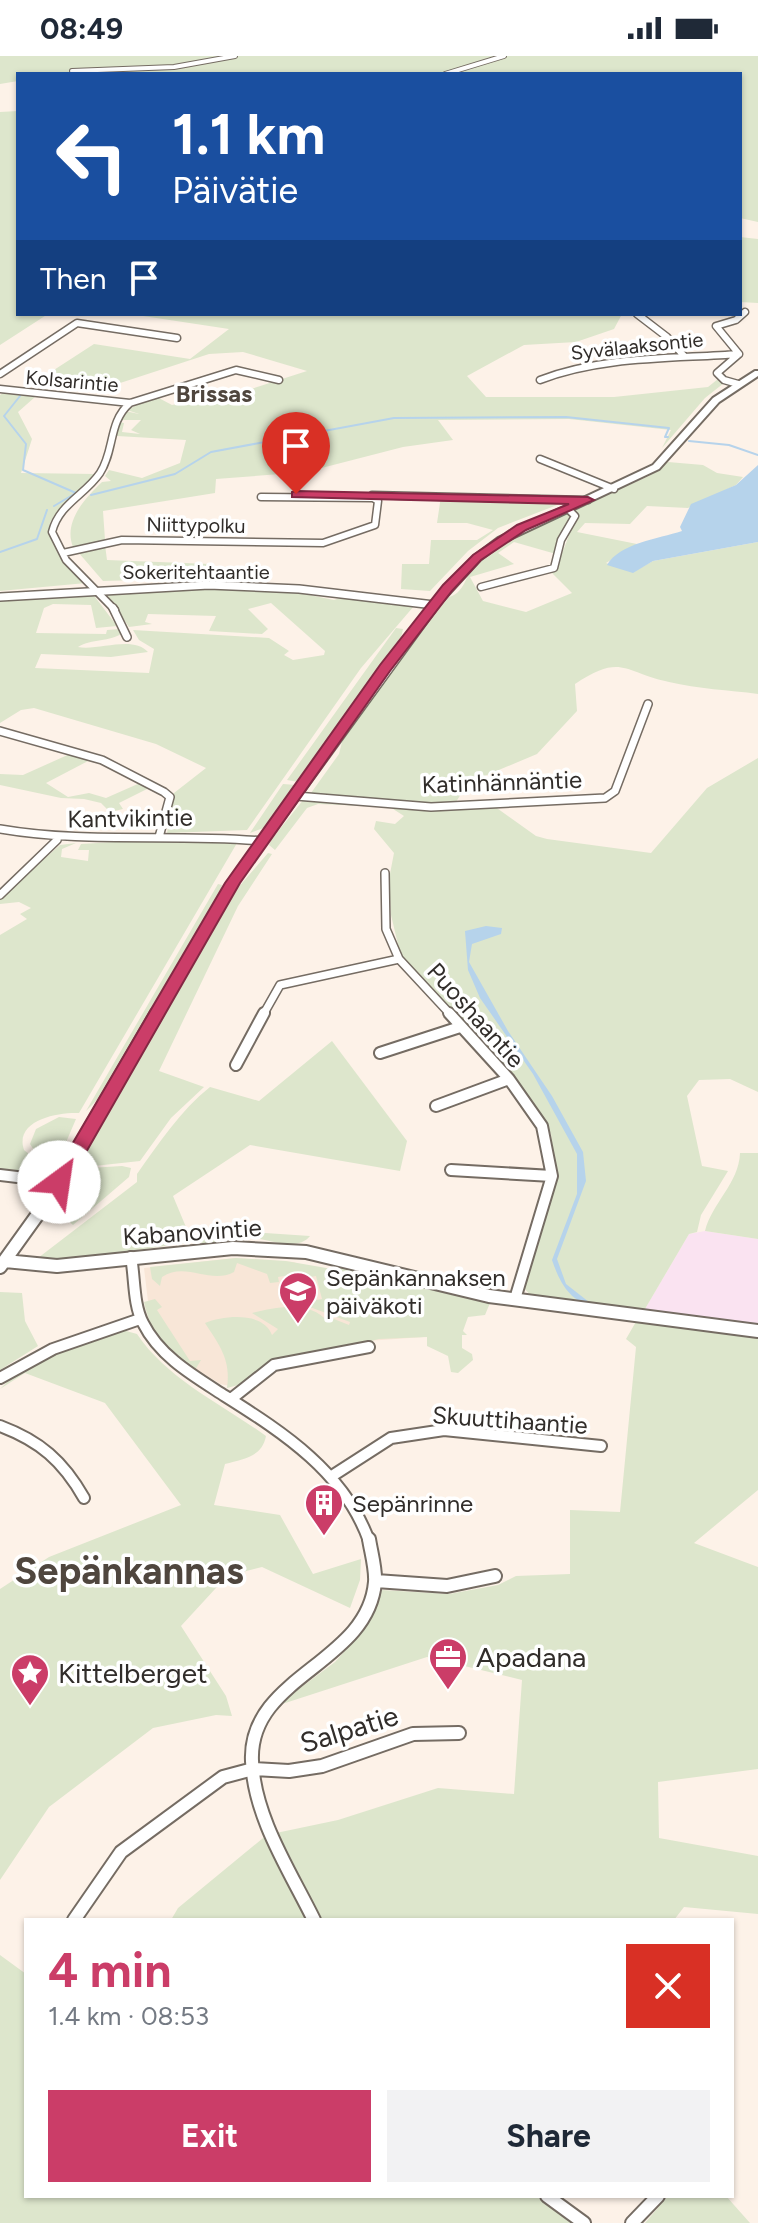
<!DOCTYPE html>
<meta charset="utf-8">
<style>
:root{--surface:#fff;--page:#f2f2f3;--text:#1f2937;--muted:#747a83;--accent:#cb3d68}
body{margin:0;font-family:Figtree,sans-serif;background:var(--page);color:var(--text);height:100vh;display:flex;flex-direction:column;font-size:30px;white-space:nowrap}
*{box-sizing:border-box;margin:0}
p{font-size:26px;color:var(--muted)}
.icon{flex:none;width:44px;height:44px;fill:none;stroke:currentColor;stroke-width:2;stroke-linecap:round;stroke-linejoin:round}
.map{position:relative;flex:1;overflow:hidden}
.panel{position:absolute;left:24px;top:1862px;width:710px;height:280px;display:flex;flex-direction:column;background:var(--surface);border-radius:0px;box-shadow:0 2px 6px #0004}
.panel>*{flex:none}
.banner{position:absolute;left:16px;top:16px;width:726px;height:244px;border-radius:0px;box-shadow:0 2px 6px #0004;background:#1a4fa0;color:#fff;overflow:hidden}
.pin{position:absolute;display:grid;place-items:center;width:68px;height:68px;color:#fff;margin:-82px -34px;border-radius:50% 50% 50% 0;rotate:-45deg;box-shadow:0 0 8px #0007}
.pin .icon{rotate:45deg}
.me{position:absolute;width:88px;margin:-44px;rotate:31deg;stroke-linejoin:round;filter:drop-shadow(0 0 6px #0008)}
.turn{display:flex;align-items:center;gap:28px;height:168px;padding:0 24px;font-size:36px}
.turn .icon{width:104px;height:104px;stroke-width:2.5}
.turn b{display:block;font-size:56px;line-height:68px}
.then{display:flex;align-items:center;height:76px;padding:0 24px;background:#0003;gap:16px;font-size:30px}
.round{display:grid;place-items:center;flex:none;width:84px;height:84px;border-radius:0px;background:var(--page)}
.summary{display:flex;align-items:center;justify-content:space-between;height:136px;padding:0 24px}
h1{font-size:48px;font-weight:700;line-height:60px;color:var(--accent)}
.button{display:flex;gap:16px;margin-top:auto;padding:16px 24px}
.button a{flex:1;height:92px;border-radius:0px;background:var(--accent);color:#fff;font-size:32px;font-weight:700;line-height:92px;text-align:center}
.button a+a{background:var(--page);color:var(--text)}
.status{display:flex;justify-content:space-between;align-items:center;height:56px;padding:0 40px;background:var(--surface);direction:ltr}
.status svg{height:22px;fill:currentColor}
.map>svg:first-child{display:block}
</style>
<div class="status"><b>08:49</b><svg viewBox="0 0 49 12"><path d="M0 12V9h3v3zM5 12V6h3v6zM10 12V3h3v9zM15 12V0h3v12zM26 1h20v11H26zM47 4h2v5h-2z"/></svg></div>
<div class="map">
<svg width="758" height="2167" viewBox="0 0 758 2167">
<rect width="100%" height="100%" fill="#fdf2e8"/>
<!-- industrial -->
<path fill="#fae3f1" d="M705,1175L758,1183V1272L642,1258L689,1178Z"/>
<!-- built -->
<path fill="#f8e6d7" d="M235,1202L294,1206L438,1280L353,1286L279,1300L230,1330L220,1328L189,1309L150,1262L144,1212Z"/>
<!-- green -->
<path fill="#dde6cc" d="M0,0H758V166L740,162V18H18V25L0,28Z
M18,55V258H48L0,289V56Z
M740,181L758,183V247L740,246Z
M130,258H622L614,273L576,286L524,289L467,320L486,341H614L708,331L718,323L724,327L705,342L662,392L671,374L569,363L438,364L453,384L403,391L306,416L216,423L215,437L103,455L105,484L73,491C63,466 85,442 102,426L111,425L105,420L109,414L142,422L180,407L186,384L117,380L118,366L124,367L122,376L140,378L131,374L141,364H119L125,355L139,358L127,354L155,340L172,349L248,334L307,315L243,296L209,298L114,329L40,323L94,288L190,303L229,273Z
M4,336L35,341L18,356L32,383L21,417L96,418C85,439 56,447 49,470L57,496L86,527L0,535V339Z
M668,406L703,409L717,417L743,421L736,429L688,452L647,450L630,468L585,467L577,476L637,488L606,507L633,516L653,505L758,486V638C729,634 698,633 669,626C623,616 622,597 575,628L577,655L537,698L468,727L454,749L314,740L311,737L339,698L344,678L363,650L446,542C466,538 465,518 476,507C498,486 540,459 571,457L573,462L560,477L556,498L514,486L498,497L514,508L470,521L483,545L526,556L572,537L551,516C559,511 577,460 576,452L649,420Z
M441,440L570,444L498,472L468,495L430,535L401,533L402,508H429L431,484H477L493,474L467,467H437Z
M105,489L107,504L210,508L207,522L103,525L78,496Z
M179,531L290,535L334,544L343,541L414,550L361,612L247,774L167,777L174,737L206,712L156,688L34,652L21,654L0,667V542L92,537L117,570L96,572L91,549L53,548L44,552L36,577L106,578L107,574L120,573L124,576C109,587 92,582 78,591C98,595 133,579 148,596L111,601L41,598L35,612L149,617L154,593L139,584L133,574L269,582L289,595L284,599L293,604L324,599L325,595L271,547L248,553L268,573L262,578L209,575L216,560L148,558L145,566L152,568L129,571L107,539Z
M396,572L403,573L400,586L298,726L287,724Z
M72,697L90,704L46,727L68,741L89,737L106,742L140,727L149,732L119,747L123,753L110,756L101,747L84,743L61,742L0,729V718L23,719Z
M758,702V1036L730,1023L699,1024L687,1040L702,1110L728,1115L701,1159L697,1176L689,1178L642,1258L532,1241L523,1231L556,1120L551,1078L510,1017L401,901L391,859L389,823L394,797L374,773L376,765L395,768L404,760L390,751L318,748L307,752L275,794L269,789L271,784L304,743L431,754L494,750L536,780L547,783L651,797L707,732Z
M283,728L296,729L266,771L250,777Z
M162,783L237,787L79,1057C58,1056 14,1064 24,1094L39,1106L56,1109L50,1119L0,1115V879L27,863L20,858L31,852L19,846L0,848V842L60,789L76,787L62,793L61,801L88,805L89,794H78L81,788Z
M268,797L272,798L238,850L159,1015L204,1031L171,1062L140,1105L94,1110L77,1107L236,834Z
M218,828L222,829L219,840L106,1035L86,1055Z
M332,985L407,1085L400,1115L250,1089L173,1140L191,1183L186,1187L67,1204L38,1202L137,1126V1118C159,1087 180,1055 210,1031L259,1045Z
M59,1061L76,1063L58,1105L37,1099L30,1088L36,1073Z
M740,1097H758V1183L705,1175C712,1147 739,1127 740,1097Z
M122,1110L131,1112L129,1121L73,1169L59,1157L68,1142L62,1140L73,1113Z
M236,1168L235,1175L310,1180C298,1196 267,1183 249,1181C232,1180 212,1192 198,1186L201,1181L228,1175Z
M236,1202L286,1205L332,1213L334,1207L490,1247L485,1259L468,1261L463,1275L467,1279H462V1292L472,1298L473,1304L458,1317L451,1316L448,1300L427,1290V1281L379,1283L331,1295L281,1301L242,1328L227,1332C231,1304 220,1290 205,1267C225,1259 264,1256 272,1279L278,1273L252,1257C277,1250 312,1245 328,1266L334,1263L349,1269L350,1266L299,1247L322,1243L316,1220L299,1223L297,1218L278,1221L279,1226L270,1227L267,1218L237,1207L234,1216C210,1229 186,1205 162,1221L160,1230L152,1223L150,1211Z
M0,1236L22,1237L25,1265L38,1290L0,1314Z
M155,1243L162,1251L157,1254L190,1305L201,1304L195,1314C167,1301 150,1275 144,1246Z
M637,1264L758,1280V1434L694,1487L758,1511V1713L658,1726L659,1782L758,1800V1858L684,1851L674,1864H318L276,1777L338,1764L438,1732L514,1738L522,1624L427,1601L276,1650L335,1606L360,1578L382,1534L449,1538L498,1529L516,1520L570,1518V1454L620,1456L636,1291L626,1283Z
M119,1273L137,1278C168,1324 222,1348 266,1380C262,1401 244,1403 225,1408L214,1449L280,1459L313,1518L361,1503L360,1524L350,1552L262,1511L227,1520L181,1570L226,1640L232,1660L216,1659L153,1672L49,1751L0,1824V1533L49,1501L181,1449L105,1347L25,1317L0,1333C32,1300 77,1287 119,1273Z
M268,1778L309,1864H171L178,1852Z
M0,1899L26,1918V2140H536L573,2167H0Z
M668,2140H726L750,2167H645Z"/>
<!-- water -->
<path fill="#b6d3eb" d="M758,409V486L653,505L633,517L607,509C620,487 658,483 682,475L680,471L691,448L736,429Z
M486,870L502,872L501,878L472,888L469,906L508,975L552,1040L583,1096L586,1125L557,1203L566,1228L594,1250C570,1247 559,1225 552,1204L577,1138V1098L533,1018L480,942L468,914L465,875Z"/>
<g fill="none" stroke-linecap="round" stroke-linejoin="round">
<!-- stream -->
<path stroke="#b6d3eb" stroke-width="2" d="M652,266L677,286
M20,340L4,360L26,388L23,414L76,437
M689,385L729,389L758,399
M91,439L175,418L211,396L394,362L566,361L669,372L665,381H668
M54,450L76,437
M0,496L37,483L47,454"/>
<defs>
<path id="minor-far4" d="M72,15L174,11L235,0
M445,18L504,0"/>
<path id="minor-far3" d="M637,258L667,281L684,300
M0,318L77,267L177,282
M540,324C602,300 673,303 739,298
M738,328L724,324L717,317L739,298L716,270L736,264L745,256
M0,333L130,347L236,314L279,324
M540,403L614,433
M372,439L588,444
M63,497L122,484L323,487L375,469L378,445L373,442L261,441
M481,531L554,512L561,484L575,460L567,452
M115,554L66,504L52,476C59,448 85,439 100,417C115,394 108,366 130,347"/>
<path id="minor-far2" d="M113,552L127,581
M0,675L102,704L164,736L170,741L159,781
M296,740L431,751L605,742L615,735L648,648
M0,773C87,788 174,777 262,785
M385,817L386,873L399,903L451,959
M0,839L57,784
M263,959L280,929L399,903"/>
<path id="minor-far1" d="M449,957L509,1023L542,1070L552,1120L515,1243
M380,997L460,971
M236,1009L264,957
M436,1050L509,1023
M451,1114L552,1120
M0,1119L59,1126
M131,1201C135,1222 133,1248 143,1267C160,1301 194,1320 225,1340C284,1377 345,1417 369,1485
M0,1322L53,1293L140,1263
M231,1343L274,1309L369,1291
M0,1370C40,1385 63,1405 84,1442
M332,1420L391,1382L444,1374L601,1390"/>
<path id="minor" d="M376,1525L447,1530L495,1520
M74,1864L121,1796L223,1721L253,1713L289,1715L322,1710L413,1678L459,1677
M314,1864C290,1815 254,1761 252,1705C248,1620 368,1608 375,1526C376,1513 371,1496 369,1483
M547,2140L584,2167
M632,2167L658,2140"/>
<path id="tertiary-far2" d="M0,541L209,529L299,533L434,549
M430,554L434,549"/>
<path id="tertiary-far1" d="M155,959L232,827L432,552"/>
<path id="tertiary" d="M5,1205L57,1210L233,1192L306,1196L489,1240L758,1275
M0,1211L51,1140L157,957"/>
<path id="secondary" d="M755,315H758V320L719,346L659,413L504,486L480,504L437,551H431V547L474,500L498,482L653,409L713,342Z"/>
</defs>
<!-- minor-far4 casing -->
<use href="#minor-far4" stroke="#756c63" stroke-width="6"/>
<!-- minor-far3 casing -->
<use href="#minor-far3" stroke="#756c63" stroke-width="9"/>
<!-- minor-far2 casing -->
<use href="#minor-far2" stroke="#756c63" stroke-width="10"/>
<!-- minor-far1 casing -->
<use href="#minor-far1" stroke="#756c63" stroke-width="14"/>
<!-- minor casing -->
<use href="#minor" stroke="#756c63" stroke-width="16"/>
<!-- tertiary-far2 casing -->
<use href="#tertiary-far2" stroke="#756c63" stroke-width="10"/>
<!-- tertiary-far1 casing -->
<use href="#tertiary-far1" stroke="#756c63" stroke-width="12"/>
<!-- tertiary casing -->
<use href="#tertiary" stroke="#756c63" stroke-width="16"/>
<!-- secondary casing -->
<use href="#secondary" stroke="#756c63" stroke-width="4"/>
<!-- minor-far4 -->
<use href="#minor-far4" stroke="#fff" stroke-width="4"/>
<!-- minor-far3 -->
<use href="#minor-far3" stroke="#fff" stroke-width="6"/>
<!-- minor-far2 -->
<use href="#minor-far2" stroke="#fff" stroke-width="7"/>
<!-- minor-far1 -->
<use href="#minor-far1" stroke="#fff" stroke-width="10"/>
<!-- minor -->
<use href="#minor" stroke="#fff" stroke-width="12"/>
<!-- tertiary-far2 -->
<use href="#tertiary-far2" stroke="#fff" stroke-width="7"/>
<!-- tertiary-far1 -->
<use href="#tertiary-far1" stroke="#fff" stroke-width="9"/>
<!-- tertiary -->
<use href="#tertiary" stroke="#fff" stroke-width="12"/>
<!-- secondary -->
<use href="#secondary" fill="#fff" fill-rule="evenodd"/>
</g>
<!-- route -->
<path fill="#cb3d68" stroke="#842844" stroke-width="2" d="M296,435L588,441L594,444L526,474L481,504L452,535L390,615L240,827L69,1126L66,1130H53L50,1126L225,827L380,609L443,529L473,499L517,469L569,448L292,441V436Z"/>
<!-- icons -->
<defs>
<symbol id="school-pin" viewBox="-11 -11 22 30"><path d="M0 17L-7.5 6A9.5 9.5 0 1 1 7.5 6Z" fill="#cb3d68" stroke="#fff"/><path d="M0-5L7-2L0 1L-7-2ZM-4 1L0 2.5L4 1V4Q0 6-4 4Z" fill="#fff"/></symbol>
<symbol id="building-pin" viewBox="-11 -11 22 30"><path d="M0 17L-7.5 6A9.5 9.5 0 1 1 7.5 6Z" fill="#cb3d68" stroke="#fff"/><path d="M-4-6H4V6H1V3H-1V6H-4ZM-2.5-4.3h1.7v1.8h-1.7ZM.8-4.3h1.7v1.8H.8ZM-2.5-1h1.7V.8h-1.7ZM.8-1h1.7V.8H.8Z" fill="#fff"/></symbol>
<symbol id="office-pin" viewBox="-11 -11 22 30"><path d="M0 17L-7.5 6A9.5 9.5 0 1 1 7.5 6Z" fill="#cb3d68" stroke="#fff"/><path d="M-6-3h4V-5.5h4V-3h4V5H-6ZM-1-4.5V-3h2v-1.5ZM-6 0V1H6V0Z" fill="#fff"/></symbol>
<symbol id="sight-pin" viewBox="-11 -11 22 30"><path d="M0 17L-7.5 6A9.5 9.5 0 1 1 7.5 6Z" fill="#cb3d68" stroke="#fff"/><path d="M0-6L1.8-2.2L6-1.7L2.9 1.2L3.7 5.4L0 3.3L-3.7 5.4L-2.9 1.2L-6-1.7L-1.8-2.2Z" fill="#fff"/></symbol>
</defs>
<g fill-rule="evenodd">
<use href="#school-pin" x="276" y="1213" width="44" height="60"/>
<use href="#building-pin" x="302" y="1425" width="44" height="60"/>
<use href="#office-pin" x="426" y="1579" width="44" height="60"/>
<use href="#sight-pin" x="8" y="1595" width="44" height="60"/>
</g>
<g text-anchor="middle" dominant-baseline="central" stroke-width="7" stroke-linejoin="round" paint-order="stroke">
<!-- far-street labels -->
<g font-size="20" fill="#312d2a" stroke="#fff">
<text transform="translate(637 290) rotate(-6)">Syvälaaksontie</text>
<text transform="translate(72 325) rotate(5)">Kolsarintie</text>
<text transform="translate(196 469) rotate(1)">Niittypolku</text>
<text x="196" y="516">Sokeritehtaantie</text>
</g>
<!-- far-quarter labels -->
<g font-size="24" font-weight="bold" fill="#4f463e" stroke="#fff">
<text x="214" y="337">Brissas</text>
</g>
<!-- street labels -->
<g font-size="24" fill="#312d2a" stroke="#fff">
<text transform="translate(502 726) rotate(-2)">Katinhännäntie</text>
<text transform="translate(130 762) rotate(-1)">Kantvikintie</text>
<text transform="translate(476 959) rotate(48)">Puoshaantie</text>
<text transform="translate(192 1176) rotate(-4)">Kabanovintie</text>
<text transform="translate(510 1364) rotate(4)">Skuuttihaantie</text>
</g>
<!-- poi labels -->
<g font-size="24" fill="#312d2a" stroke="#fff" text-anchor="start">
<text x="326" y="1221">Sepänkannaksen<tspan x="326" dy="28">päiväkoti</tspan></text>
<text x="352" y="1447">Sepänrinne</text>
</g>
<!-- near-poi labels -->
<g font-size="28" fill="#312d2a" stroke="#fff" text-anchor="start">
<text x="476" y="1601">Apadana</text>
<text x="58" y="1617">Kittelberget</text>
</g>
<!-- near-street labels -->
<g font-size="28" fill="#312d2a" stroke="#fff">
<text transform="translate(349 1673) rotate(-17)">Salpatie</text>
</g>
<!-- near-district labels -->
<g font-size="38" font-weight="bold" fill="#4f463e" stroke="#fff">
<text x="129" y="1515">Sepänkannas</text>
</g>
</g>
</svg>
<div class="pin" style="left:296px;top:438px;background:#d93025"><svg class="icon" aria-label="arrive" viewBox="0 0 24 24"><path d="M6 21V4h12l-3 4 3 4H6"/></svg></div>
<svg class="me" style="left:59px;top:1126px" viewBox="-20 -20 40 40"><circle r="19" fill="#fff"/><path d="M0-13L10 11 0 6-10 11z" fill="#cb3d68"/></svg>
<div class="banner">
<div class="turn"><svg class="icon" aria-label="left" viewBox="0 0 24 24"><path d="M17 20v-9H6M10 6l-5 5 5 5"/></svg><div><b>1.1 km</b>Päivätie</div></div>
<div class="then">Then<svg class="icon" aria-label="arrive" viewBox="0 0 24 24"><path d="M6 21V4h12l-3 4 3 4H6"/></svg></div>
</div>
<section class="panel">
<div class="summary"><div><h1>4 min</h1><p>1.4 km · 08:53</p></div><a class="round" style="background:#d93025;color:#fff"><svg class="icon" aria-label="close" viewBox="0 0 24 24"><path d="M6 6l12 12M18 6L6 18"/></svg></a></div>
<div class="button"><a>Exit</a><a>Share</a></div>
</section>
</div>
